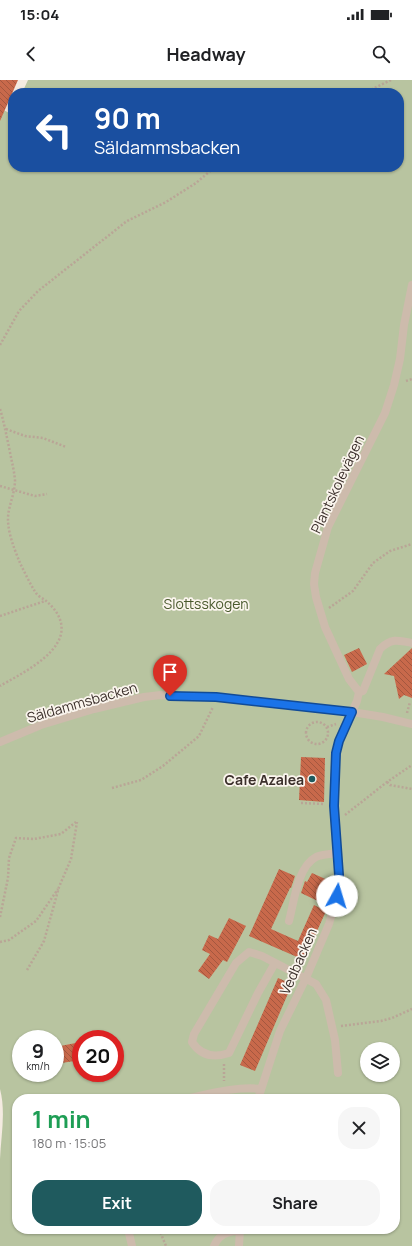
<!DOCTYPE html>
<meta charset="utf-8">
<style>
:root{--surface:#fff;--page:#f6f6f6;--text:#202124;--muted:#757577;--accent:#1f5a5e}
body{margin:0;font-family:Manrope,sans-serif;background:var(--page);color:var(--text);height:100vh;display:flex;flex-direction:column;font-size:15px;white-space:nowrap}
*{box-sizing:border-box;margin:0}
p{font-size:13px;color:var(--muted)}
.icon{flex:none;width:22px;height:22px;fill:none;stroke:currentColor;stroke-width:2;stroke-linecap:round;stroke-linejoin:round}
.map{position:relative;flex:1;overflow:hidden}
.sheet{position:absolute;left:12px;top:1014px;width:388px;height:140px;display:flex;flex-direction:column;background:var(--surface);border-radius:16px;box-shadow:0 1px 3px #0004}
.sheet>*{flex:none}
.guide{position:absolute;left:8px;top:8px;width:396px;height:84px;border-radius:16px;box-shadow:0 1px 3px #0004;background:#1a4fa0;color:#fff;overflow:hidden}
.controls{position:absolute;left:360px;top:962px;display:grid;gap:8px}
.controls a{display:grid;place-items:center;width:40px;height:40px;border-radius:50%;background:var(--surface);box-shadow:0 1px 3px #0004;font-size:20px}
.speed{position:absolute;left:12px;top:950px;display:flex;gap:8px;font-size:20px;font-weight:700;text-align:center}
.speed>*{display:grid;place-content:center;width:52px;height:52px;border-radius:50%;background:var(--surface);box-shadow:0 1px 3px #0004;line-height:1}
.speed small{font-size:10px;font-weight:400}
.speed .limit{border:6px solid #d22;background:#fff;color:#111}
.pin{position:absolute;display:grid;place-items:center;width:34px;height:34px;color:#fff;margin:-41px -17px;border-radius:50% 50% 50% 0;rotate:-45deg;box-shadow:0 0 4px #0007}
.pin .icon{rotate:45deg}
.me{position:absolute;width:44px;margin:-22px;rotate:6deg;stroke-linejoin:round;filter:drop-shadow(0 0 3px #0008)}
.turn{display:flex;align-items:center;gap:14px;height:84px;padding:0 20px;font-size:18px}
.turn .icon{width:52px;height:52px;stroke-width:2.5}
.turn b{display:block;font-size:28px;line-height:34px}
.round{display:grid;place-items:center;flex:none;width:42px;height:42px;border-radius:16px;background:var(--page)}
.summary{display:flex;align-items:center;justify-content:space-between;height:68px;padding:0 20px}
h1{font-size:24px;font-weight:700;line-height:30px;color:#1e9e55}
.primary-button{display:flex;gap:8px;margin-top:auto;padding:8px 20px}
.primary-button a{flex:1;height:46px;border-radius:16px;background:var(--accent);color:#fff;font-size:16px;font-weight:700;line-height:46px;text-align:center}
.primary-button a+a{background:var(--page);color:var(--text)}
.status{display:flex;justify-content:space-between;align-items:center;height:28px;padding:0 20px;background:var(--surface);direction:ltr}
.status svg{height:11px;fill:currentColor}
header{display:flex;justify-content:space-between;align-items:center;height:52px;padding:0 20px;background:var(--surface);font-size:18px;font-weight:700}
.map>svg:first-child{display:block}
</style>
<div class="status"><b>15:04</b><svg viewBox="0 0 49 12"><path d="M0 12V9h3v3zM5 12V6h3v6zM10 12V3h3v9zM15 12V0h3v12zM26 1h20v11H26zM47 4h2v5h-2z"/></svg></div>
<header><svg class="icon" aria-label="back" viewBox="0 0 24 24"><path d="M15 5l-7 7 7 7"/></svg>Headway<svg class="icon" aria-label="search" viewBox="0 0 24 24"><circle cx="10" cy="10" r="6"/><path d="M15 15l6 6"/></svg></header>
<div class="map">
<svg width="412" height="1166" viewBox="0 0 412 1166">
<defs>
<pattern id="building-back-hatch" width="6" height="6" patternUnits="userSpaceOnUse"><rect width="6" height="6" fill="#c8694b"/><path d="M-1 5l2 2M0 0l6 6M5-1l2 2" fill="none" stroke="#a4573f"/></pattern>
</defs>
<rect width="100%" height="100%" fill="#f4ebe1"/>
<!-- green -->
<path fill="#b8c4a0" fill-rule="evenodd" d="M28,0H412V1166H0C0,1137 0,1108 0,1079C1,1056 6,1032 0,1009V28L11,34L13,30V87H399V13H22ZM21,959H55V993H21ZM81,959H115V993H81ZM367,969H393V995H367ZM17,1019H395V1149H17Z"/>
<!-- building -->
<path fill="url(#building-back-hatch)" d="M0,0H18L0,41Z
M359,568L367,584L352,592L344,575Z
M412,568V618L404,615L399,619L394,596L384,594Z
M301,677L325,678L324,722L299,720Z
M279,789L295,796L291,808H290L271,849L298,861L314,825L326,831L304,880L249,856Z
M312,793L332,802L322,823L301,813L305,801L307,802Z
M229,838L246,846L227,882L223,880L209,899L198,891L210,874L202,870L209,855L218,859Z
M278,898L292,904L255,991L240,985Z
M81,962V980L55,984V967Z"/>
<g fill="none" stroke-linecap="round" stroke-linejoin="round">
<!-- path -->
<path stroke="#b9a596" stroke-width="2.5" stroke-dasharray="2 2" stroke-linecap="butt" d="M364,13L391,0
M0,265L19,231L38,211L127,141L166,122L196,103L215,87
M406,301L412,299
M0,329C4,342 6,354 9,367C11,379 14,389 15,400C15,411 11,420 9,430C5,447 14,468 20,483C25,493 30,504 36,513C38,516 42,518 45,520C55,528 64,540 61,554C56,577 19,595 0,606
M6,349L25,356L43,358L66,367
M0,406L35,416L47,414
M329,528L353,511L373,483L390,471L412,464
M0,536L45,521
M407,633L410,622
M306 653a11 11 0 1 1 22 0a11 11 0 1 1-22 0Z
M327,647L336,644
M387,702L390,705L412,709
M112,708L141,700L163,686L199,656L213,627
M301,723L324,724
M345,735L387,702L412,685
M0,837L8,798L9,778L16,758L34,759L61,754L76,742
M0,862L9,860L36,841L58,809
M27,890L44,861L59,807L71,779L77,742
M341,946L381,941L392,938L412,929
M224,984V1001
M159,1149L166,1166"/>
<!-- service -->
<path stroke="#cdbbac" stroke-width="8" d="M359,612L363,611L380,569C391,558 398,560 412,563
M0,662L41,645L94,629L144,617L161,615L216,617L265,622L352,632L383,637L412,644
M289,841C294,823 297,787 316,777C322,774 331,774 338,773
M275,883L258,913L229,973C214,978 201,976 192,962L194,954L236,883L249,872L262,876L316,904L326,920L335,960L338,993
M185,1019C209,1014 236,1006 261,1009
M258,1019L280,951L306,898L329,844L337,816L339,795L334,726L336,673L339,661L357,621L359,612L349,599L325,547L316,517L314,504L315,493L328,447L385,333L394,305L400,279L404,245L412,205
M128,1149L132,1166
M214,1166C219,1154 227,1152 240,1150
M239,1166L240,1149"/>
</g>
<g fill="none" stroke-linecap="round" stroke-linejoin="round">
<defs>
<path id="route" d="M170,616L216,617L352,632L339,661L336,673L334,726L339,795L337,816"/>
</defs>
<!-- route casing -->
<use href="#route" stroke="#114b97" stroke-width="10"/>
<!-- route -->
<use href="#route" stroke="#1a73e8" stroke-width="7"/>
</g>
<!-- markers -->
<circle fill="#1f5a5e" stroke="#fbf5ee" stroke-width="1.5" cx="312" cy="699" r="4"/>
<g text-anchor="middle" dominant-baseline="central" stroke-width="3.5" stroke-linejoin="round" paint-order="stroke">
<!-- street labels -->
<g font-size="14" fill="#3b302b" stroke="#fbf5ee">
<text transform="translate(337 404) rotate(-65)">Plantskolevägen</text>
<text transform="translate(82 622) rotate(-16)">Säldammsbacken</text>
<text transform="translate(298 881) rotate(-66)">Vedbacken</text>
</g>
<!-- park labels -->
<g font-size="14" fill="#4a5a2e" stroke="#fbf5ee">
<text x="206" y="523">Slottsskogen</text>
</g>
<!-- poi labels -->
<g font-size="14" font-weight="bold" fill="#3b302b" stroke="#fbf5ee" text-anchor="end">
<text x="304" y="699">Cafe Azalea</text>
</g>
</g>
</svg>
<div class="controls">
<a><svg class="icon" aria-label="layers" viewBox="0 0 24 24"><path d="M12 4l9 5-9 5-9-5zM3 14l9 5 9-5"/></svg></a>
</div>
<div class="speed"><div>9<small>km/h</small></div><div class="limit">20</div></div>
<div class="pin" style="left:170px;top:616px;background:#d93025"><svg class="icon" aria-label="arrive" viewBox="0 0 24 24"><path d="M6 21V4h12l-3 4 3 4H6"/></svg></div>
<svg class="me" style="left:337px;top:816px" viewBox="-20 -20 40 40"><circle r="19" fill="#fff"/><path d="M0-13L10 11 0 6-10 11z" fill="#1a73e8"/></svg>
<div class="guide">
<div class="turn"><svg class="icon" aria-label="left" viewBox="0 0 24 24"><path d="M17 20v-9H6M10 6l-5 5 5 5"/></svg><div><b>90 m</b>Säldammsbacken</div></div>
</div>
<section class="sheet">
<div class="summary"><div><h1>1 min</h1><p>180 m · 15:05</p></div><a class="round"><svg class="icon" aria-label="close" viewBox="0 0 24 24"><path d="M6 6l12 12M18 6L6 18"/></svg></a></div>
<div class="primary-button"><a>Exit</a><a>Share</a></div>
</section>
</div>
